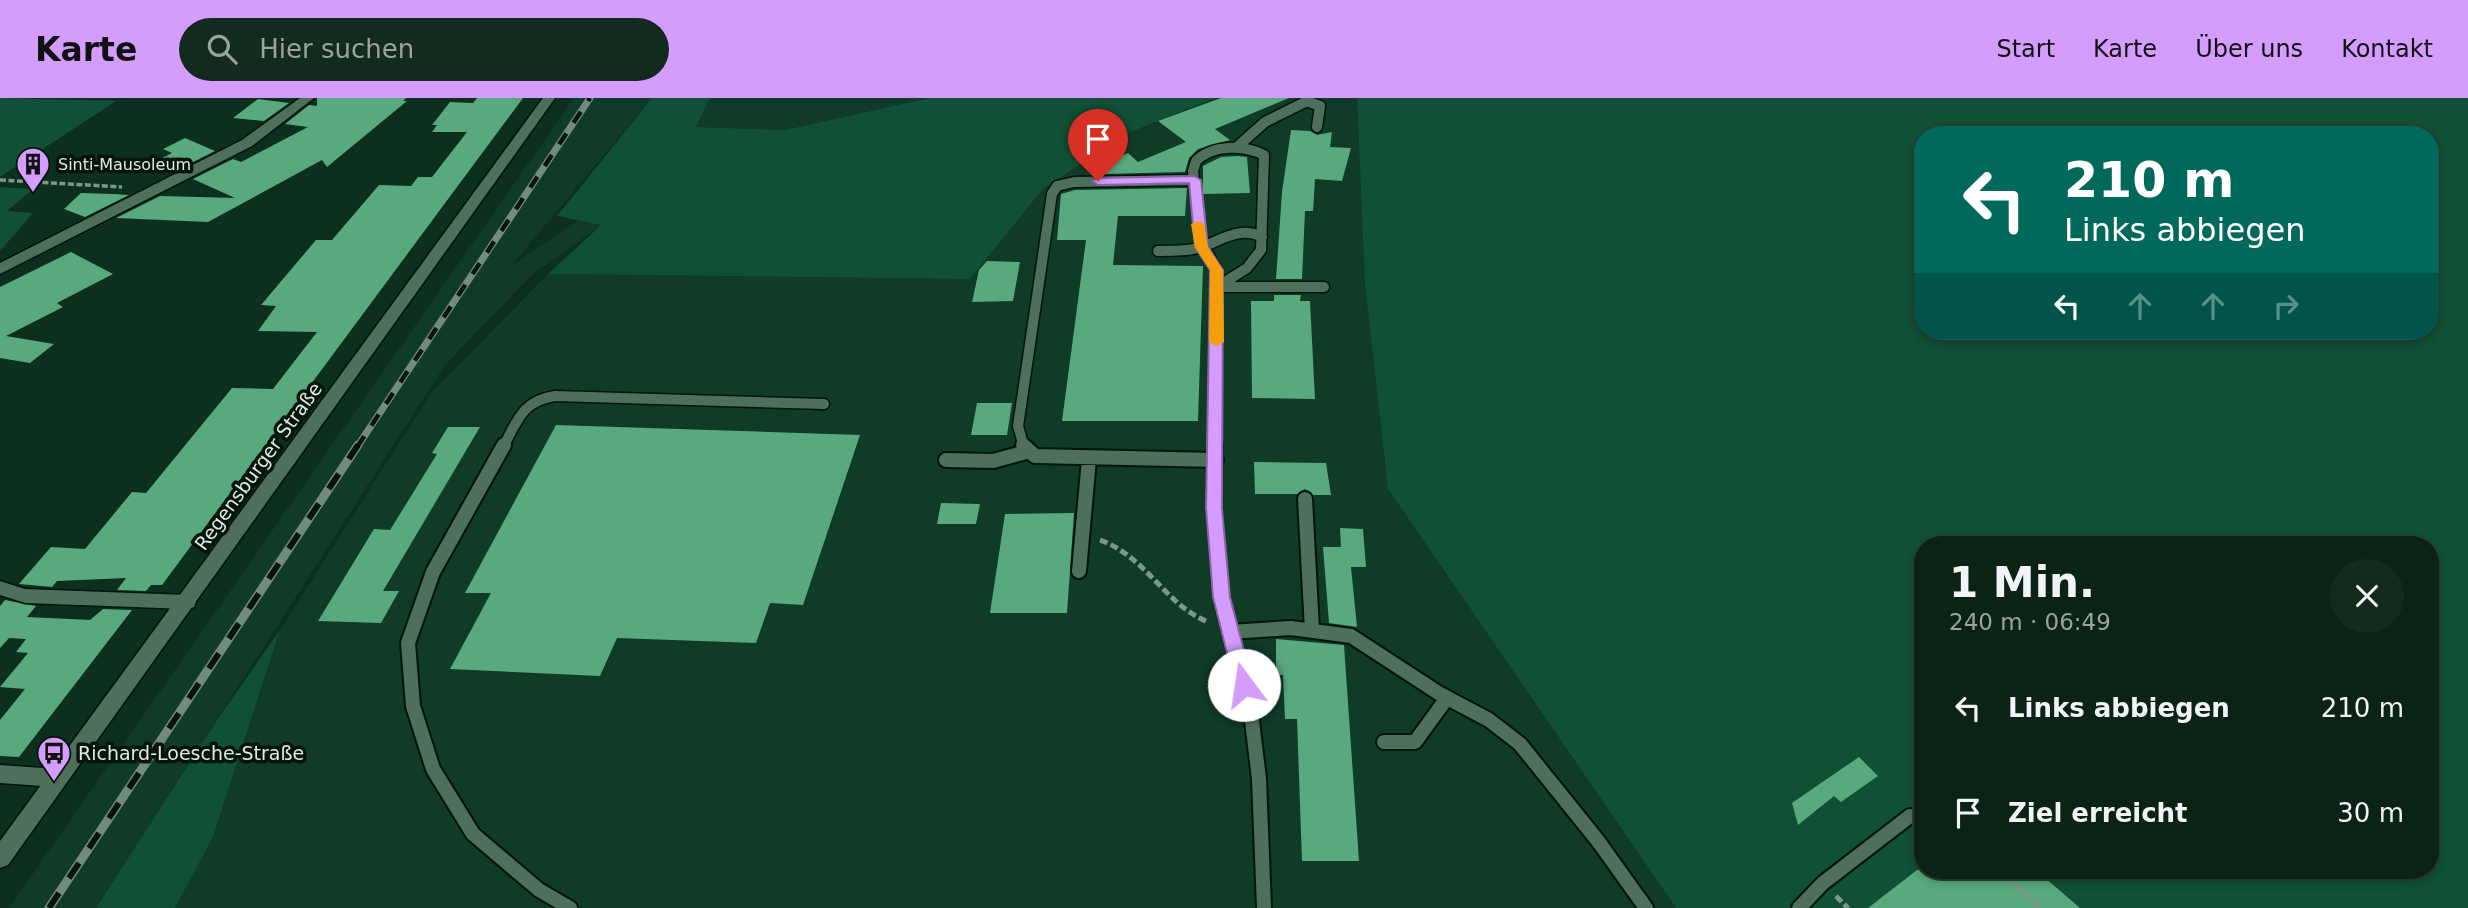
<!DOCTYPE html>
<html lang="de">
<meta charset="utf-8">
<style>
:root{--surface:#0a2316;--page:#132b1f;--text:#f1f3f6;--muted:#99a4a1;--line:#2a4035;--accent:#d39cfd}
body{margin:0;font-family:"DejaVu Sans",sans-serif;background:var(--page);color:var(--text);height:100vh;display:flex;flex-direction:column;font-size:26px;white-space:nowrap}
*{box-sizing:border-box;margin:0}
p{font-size:23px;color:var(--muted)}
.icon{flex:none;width:38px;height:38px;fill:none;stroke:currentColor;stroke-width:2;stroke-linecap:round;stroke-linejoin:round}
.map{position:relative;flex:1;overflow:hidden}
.side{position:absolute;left:1914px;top:438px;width:525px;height:343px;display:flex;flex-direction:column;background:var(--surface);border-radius:28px;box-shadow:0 4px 10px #0003,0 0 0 2px var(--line)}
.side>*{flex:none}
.hud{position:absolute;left:1914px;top:28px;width:525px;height:214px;border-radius:28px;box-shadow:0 4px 10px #0003,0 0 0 2px var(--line);background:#00695c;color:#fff;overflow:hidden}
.pin{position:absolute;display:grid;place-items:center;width:60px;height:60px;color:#fff;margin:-72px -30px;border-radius:50% 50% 50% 0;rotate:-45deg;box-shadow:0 0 7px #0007}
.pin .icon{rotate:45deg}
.me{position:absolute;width:77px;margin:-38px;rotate:346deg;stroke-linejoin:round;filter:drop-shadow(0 0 5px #0008)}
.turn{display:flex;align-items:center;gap:24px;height:147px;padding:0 35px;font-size:32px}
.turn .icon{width:91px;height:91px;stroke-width:2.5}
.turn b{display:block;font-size:49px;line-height:60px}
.lanes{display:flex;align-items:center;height:66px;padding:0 35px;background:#0003;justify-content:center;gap:35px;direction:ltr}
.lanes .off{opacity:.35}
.round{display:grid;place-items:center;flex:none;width:74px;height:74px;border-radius:37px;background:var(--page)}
.summary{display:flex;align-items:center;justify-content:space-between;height:119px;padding:0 35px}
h1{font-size:42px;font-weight:800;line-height:52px}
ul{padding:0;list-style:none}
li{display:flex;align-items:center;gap:21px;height:105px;padding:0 35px}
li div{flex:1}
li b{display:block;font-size:26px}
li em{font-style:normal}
header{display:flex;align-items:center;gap:42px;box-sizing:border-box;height:98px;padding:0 35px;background:var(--accent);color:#111}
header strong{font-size:33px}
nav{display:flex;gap:38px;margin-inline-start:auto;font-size:24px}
.search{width:490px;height:63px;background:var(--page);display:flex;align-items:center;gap:18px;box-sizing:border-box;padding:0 24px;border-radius:38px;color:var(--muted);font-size:26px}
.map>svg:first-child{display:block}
</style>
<header>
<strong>Karte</strong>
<div class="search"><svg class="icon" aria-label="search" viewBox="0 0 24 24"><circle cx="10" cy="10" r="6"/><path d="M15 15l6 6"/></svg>Hier suchen</div>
<nav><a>Start</a><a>Karte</a><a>Über uns</a><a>Kontakt</a></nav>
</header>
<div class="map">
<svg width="2468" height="810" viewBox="0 0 2468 810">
<rect width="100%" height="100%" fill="#0d2f1e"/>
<!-- built -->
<path fill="#0f3b27" d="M574,0H652L511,168L584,118L602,127L533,176L445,267L96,810H9Z
M710,0H929L785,32L695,29Z
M1215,0H1357L1365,188L1388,391L1676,810H175L213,739L280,532L431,295L548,176L970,181L1043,91L1126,36Z"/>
<!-- green -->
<path fill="#105034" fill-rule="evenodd" d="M0,0L116,3L0,79Z
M652,0H710L696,29L785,32L929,0H1215L1126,36L1043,91L970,181L548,176L601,127L557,118Z
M1357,0H2468V810H1676L1388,391L1365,188ZM1923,37H2431V233H1923ZM1923,446H2431V772H1923Z
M0,89L33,91L7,113L33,115L0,153Z
M280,532L213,739L175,810H96L219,619Z"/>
<!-- building -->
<path fill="#59a97f" d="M317,0H406L403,3H407L327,69L322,62L208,124L116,120L160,98L235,100L193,81L233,61L241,64L308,29L285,26L309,7L317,8Z
M477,0H523L162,487H151L146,493L117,492L126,480L57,483L52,489L19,486L51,449L85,451L132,394L146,395L232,290L273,291L317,234L258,233L276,208L261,207L316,142H332L379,87L411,88L418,79H432L467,34H432L437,27H432L450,4L473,5Z
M1221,0H1289L1215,31L1230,42L1198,51L1189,60L1185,74L1103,76L1095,69L1128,55L1138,64L1186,44L1158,23Z
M258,1L289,5L264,23L233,20Z
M1291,32L1310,33L1317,37L1332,34L1330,49L1351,50L1342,83L1315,81L1313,113H1305L1302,181H1276L1282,94Z
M185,40L215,53L175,73L155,64L172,55L163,51Z
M1238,58L1247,59L1250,95L1203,96V68L1221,59Z
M1187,90L1185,118H1118L1113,167L1203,168L1198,323H1062L1086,142H1057L1061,96L1075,92Z
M81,95L114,96L129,97L85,119L64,111Z
M71,154L113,176L57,205L63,209L6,238L54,246L30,265L0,260V189Z
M987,163L1020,164L1013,203L972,204L979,172Z
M1274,197H1301L1300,203H1310L1315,301L1252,300L1251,203H1274Z
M977,305H1012L1007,337H971Z
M556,327L860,337L803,507L770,505L756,545L617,540L600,578L450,571L491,495H465Z
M448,329H480L383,493H399L381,525L318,523L374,431L390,432L437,356L432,355Z
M1254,364L1326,365L1331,397H1313L1305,391L1297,396H1255Z
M941,405L980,406L976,426H937Z
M1074,415L1067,515H990L1005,416Z
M1340,430L1363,431L1366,469H1351L1357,529L1329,525L1323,449H1341Z
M5,502L36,508L27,519L90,522L103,511L132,512L19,659L0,658V622L25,591L0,589L28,555L16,554L26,541L9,540L0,550V508Z
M1276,541L1344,547L1359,763H1302L1297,621H1285L1283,577H1276Z
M1859,659L1878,678L1841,704L1834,698L1798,727L1792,705Z
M1917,772H2036L2080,810H1868Z"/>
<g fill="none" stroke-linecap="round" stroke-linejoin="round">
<defs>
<path id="service-far1" d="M1237,49L1265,24L1307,3L1320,8L1317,29
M1158,153C1171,152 1185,154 1198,150C1220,144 1238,127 1262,139
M1219,189H1324
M503,349C518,322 522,303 555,298L824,306
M1024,349L1018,328L1052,96L1057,88L1074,84L1194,82
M1215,349L1217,172L1200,142L1193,73L1196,63C1213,46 1244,47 1264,57L1261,152L1247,170L1217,189"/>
<path id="service" d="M504,347L433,474L408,545L413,608L433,671L473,736L539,792L570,810
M1023,347L1035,358L1216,362
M1215,347L1214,409L1221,499L1252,623L1259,681L1264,810
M946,362L993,363L1026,354
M1305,401L1312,532
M1079,473L1089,361
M1230,534L1291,530L1351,538L1440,596L1489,622L1520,646L1598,743L1646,810
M1384,644H1415L1447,600
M1799,810L1823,785L1910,718"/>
<path id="minor" d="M300,0H314L252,48L0,176V165L242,42Z
M0,483L25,491L187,497L194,499L196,504L194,509L187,511L25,505L0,497Z
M0,667L57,671L64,674L67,680L64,686L57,689L0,685Z"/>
<path id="secondary" d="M543,0H555L8,767L0,770V743Z"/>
</defs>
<!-- service-far1 casing -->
<use href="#service-far1" stroke="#00150a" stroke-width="13"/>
<!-- service casing -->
<use href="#service" stroke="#00150a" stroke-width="18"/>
<!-- minor casing -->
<use href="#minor" stroke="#00150a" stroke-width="3"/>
<!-- secondary casing -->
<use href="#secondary" stroke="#00150a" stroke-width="3"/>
<!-- path-far1 -->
<path stroke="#7d9788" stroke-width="3.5" stroke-dasharray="6 2.5" stroke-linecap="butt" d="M0,82L122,89"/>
<!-- path -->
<path stroke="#7d9788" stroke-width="5" stroke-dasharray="8 3.5" stroke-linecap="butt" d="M1100,442C1147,459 1164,506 1208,524
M1999,772L2042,810
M1836,798L1848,810"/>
<!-- service-far1 -->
<use href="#service-far1" stroke="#4d6f5c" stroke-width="10"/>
<!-- service -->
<use href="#service" stroke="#4d6f5c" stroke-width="14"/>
<!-- minor -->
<use href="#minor" fill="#4d6f5c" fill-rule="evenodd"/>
<!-- secondary -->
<use href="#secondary" fill="#4d6f5c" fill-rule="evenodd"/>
<defs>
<path id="rail-far1" d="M357,349L590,0"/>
<path id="rail" d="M49,810L358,347"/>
</defs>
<!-- rail-far1 casing -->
<use href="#rail-far1" stroke="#718c7d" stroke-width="7"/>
<!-- rail casing -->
<use href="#rail" stroke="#718c7d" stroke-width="9"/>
<!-- rail-far1 -->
<use href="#rail-far1" stroke="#06140c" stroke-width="4.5" stroke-dasharray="13" stroke-linecap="butt"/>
<!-- rail -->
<use href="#rail" stroke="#06140c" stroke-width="6" stroke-dasharray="18" stroke-linecap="butt"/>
</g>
<!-- route -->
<path fill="#d39cfd" stroke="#8965a4" stroke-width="2" d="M1194,78L1201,82L1208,149L1223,172L1222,410L1230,499L1253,587L1244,594L1235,587L1213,499L1206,410L1210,172L1195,149L1189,85L1098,87L1092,83L1098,80Z"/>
<!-- slow -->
<path fill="#f59e0b" d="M1198,123L1204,126L1208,149L1223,172L1224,244L1216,248L1209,244L1210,172L1195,149L1191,126Z"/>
<!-- icons -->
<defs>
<symbol id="building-pin" viewBox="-11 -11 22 30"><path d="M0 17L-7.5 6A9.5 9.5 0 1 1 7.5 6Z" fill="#d39cfd" stroke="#06140c"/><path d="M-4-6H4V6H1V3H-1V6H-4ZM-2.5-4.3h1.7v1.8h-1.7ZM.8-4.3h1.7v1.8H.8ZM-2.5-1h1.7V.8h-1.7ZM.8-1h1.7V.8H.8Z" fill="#111"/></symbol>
<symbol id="bus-pin" viewBox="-11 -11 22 30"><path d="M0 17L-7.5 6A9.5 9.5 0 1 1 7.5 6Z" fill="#d39cfd" stroke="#06140c"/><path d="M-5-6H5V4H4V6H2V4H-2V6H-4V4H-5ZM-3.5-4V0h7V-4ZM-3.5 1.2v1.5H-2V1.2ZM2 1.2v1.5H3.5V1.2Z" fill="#111"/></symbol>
</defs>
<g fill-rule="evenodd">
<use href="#building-pin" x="14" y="47" width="38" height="52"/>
<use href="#bus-pin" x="35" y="636" width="38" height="52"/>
</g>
<g text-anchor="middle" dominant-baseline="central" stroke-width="7" stroke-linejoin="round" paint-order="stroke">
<!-- far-poi labels -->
<g font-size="16" fill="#daede1" stroke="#06140c" text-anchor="start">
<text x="58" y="66">Sinti-Mausoleum</text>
</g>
<!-- street labels -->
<g font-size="19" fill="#daede1" stroke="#06140c">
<text transform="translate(258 368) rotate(-54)">Regensburger Straße</text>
</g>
<!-- poi labels -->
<g font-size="19" fill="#daede1" stroke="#06140c" text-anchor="start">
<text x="78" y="655">Richard-Loesche-Straße</text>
</g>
</g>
</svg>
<div class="pin" style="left:1098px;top:83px;background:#d93025"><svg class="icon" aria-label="arrive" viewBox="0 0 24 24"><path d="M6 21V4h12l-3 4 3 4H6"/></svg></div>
<svg class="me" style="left:1244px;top:587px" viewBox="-20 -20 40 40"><circle r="19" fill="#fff"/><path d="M0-13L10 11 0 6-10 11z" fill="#d39cfd"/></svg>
<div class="hud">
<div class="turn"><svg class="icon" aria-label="left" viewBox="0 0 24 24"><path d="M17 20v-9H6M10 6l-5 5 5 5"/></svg><div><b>210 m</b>Links abbiegen</div></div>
<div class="lanes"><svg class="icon" aria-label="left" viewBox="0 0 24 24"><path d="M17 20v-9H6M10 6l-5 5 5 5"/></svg><svg class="icon off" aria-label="ahead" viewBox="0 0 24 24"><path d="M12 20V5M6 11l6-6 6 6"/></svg><svg class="icon off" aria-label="ahead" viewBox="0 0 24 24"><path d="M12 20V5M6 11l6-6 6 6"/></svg><svg class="icon off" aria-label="right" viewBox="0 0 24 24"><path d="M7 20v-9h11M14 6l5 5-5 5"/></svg></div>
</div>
<section class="side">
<div class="summary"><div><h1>1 Min.</h1><p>240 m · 06:49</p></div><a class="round"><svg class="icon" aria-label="close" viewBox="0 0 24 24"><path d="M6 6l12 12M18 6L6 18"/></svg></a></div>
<ul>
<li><svg class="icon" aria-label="left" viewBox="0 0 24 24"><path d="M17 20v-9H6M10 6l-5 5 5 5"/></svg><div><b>Links abbiegen</b></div><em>210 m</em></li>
<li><svg class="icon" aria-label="arrive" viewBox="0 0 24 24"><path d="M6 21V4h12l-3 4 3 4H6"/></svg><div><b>Ziel erreicht</b></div><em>30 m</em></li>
</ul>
</section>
</div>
